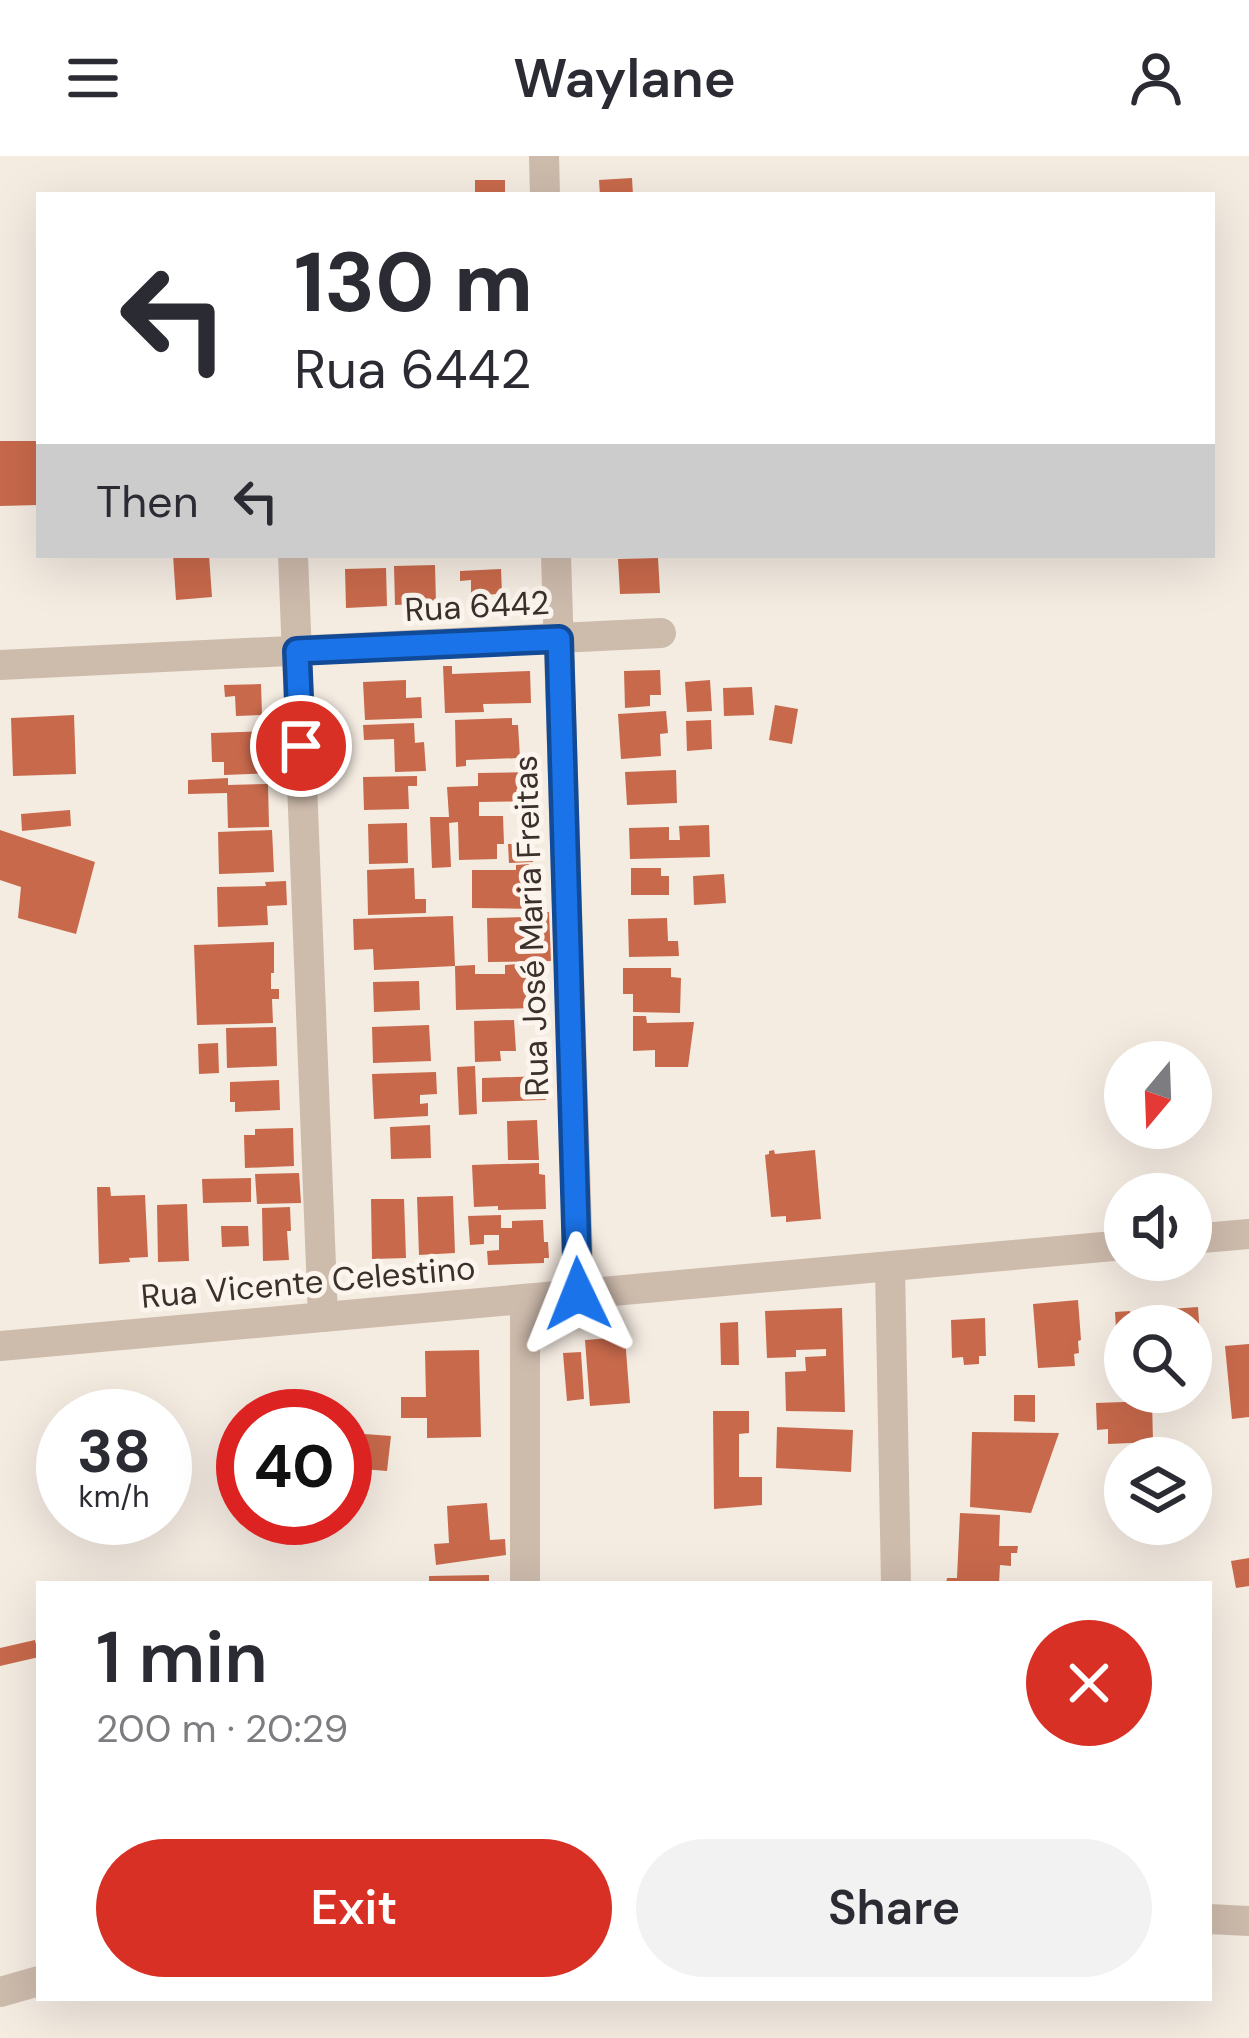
<!DOCTYPE html>
<meta charset="utf-8">
<style>
:root{--surface:#fff;--page:#f2f2f3;--text:#2b2b33;--muted:#7c7c81;--accent:#d93025}
body{margin:0;font-family:"DM Sans",sans-serif;background:var(--page);color:var(--text);height:100vh;display:flex;flex-direction:column;font-size:45px;white-space:nowrap}
*{box-sizing:border-box;margin:0}
p{font-size:39px;color:var(--muted)}
.icon{flex:none;width:66px;height:66px;fill:none;stroke:currentColor;stroke-width:2;stroke-linecap:round;stroke-linejoin:round}
.map{position:relative;flex:1;overflow:hidden}
.panel{position:absolute;left:36px;top:1425px;width:1176px;height:420px;display:flex;flex-direction:column;background:var(--surface);border-radius:0px;box-shadow:0 12px 48px #0002}
.panel>*{flex:none}
.guide{position:absolute;left:36px;top:36px;width:1179px;height:366px;border-radius:0px;box-shadow:0 12px 48px #0002;background:#fff;color:var(--text);overflow:hidden}
.needle{width:78px;rotate:199deg}
.tools{position:absolute;left:1104px;top:885px;display:grid;gap:24px}
.tools a{display:grid;place-items:center;width:108px;height:108px;border-radius:50%;background:var(--surface);box-shadow:0 12px 48px #0002;font-size:60px}
.speed{position:absolute;left:36px;top:1233px;display:flex;gap:24px;font-size:60px;font-weight:700;text-align:center}
.speed>*{display:grid;place-content:center;width:156px;height:156px;border-radius:50%;background:var(--surface);box-shadow:0 12px 48px #0002;line-height:1}
.speed small{font-size:30px;font-weight:400}
.speed .limit{border:18px solid #d22;background:#fff;color:#111}
.pin{position:absolute;display:grid;place-items:center;width:102px;height:102px;color:#fff;margin:-51px;border:6px solid #fff;border-radius:50%;box-shadow:0 3px 12px #0007}
.me{position:absolute;width:132px;margin:-66px;rotate:358deg;stroke-linejoin:round;filter:drop-shadow(0 0 9px #0008)}
.turn{display:flex;align-items:center;gap:42px;height:252px;padding:0 60px;font-size:54px}
.turn .icon{width:156px;height:156px;stroke-width:2.5}
.turn b{display:block;font-size:84px;line-height:102px}
.then{display:flex;align-items:center;height:114px;padding:0 60px;background:#0003;gap:24px;font-size:45px}
.round{display:grid;place-items:center;flex:none;width:126px;height:126px;border-radius:63px;background:var(--page)}
.overview{display:flex;align-items:center;justify-content:space-between;height:204px;padding:0 60px}
h1{font-size:72px;font-weight:600;line-height:90px}
.primary-button{display:flex;gap:24px;margin-top:auto;padding:24px 60px}
.primary-button a{flex:1;height:138px;border-radius:72px;background:var(--accent);color:#fff;font-size:48px;font-weight:600;line-height:138px;text-align:center}
.primary-button a+a{background:var(--page);color:var(--text)}
header{display:flex;justify-content:space-between;align-items:center;height:156px;padding:0 60px;background:var(--surface);font-size:54px;font-weight:600}
.map>svg:first-child{display:block}
</style>
<header><svg class="icon" aria-label="menu" viewBox="0 0 24 24"><path d="M4 6h16M4 12h16M4 18h16"/></svg>Waylane<svg class="icon" aria-label="person" viewBox="0 0 24 24"><circle cx="12" cy="8" r="4"/><path d="M4 21q1-7 8-7t8 7"/></svg></header>
<div class="map">
<svg width="1249" height="1882" viewBox="0 0 1249 1882">
<rect width="100%" height="100%" fill="#f4ebe1"/>
<!-- building -->
<path fill="#c8694b" d="M632,22L633,39H600L599,24Z
M475,24H505V39H475Z
M0,285H39V349L0,350Z
M173,399H209L212,441L176,444Z
M658,402L660,437L620,438L618,403Z
M435,409L436,447L395,449L394,410Z
M386,412L387,450L346,452L345,413Z
M501,413L502,438L471,439V424L460,425V415Z
M443,510H452V518L530,515L531,547L483,548L484,556L445,557Z
M660,514L661,539H650V550L625,552L624,515Z
M406,524V542L421,541L422,562L365,564L363,526Z
M710,524L712,555L687,556L685,526Z
M261,528L262,559L236,560L235,540L225,541L224,529Z
M752,531L754,559L724,560L723,532Z
M775,549L798,553L792,588L769,584Z
M666,555L668,577L660,578L661,600L621,603L618,558Z
M74,559L76,618L13,620L11,562Z
M512,562V569H518L520,602L466,604V610L456,611L455,564Z
M711,564L712,593L687,595L686,565Z
M414,567L415,587L424,586L426,615L395,616L394,583L364,584L363,569Z
M272,575L274,617L224,619V606H212L211,577Z
M676,614L677,647L627,649L625,616Z
M535,616L536,645L479,646V660H503L504,688H497V703L459,704L458,666L449,667L451,711L432,712L430,661H449L447,631L478,630V617Z
M417,620V630H408L409,653L364,654L363,621Z
M228,622V629L268,628L269,671L228,672L227,637L188,638V624Z
M70,654L71,670L22,675L21,658Z
M407,667L408,707L369,708L368,668Z
M709,669L710,701L630,703L629,672L669,671V684H680L679,670Z
M0,674L95,706L76,778L18,762L21,731L0,724Z
M272,674L274,716L219,718L218,676Z
M508,688H532L533,706L509,707Z
M529,708V715H534L533,753L472,752V714H516V709Z
M414,712L415,743H426V757L368,759L367,714Z
M631,712H661V720H669V739H631Z
M724,718L726,747L694,749L693,720Z
M286,725L287,749L267,750L268,769L218,771L217,731L266,730L265,726Z
M527,756H549L551,805L488,806L487,762L527,761Z
M453,760L455,810L374,814L373,793L354,794L353,763Z
M667,762L668,785H678L679,800L629,801L628,763Z
M274,786V817H271V833H279V843H272L273,867L197,869L194,789Z
M519,808L520,818L534,817V852L456,854L455,810L475,809V818H505V809Z
M623,812H671V821L681,822L680,857L633,856V838H623Z
M419,825L420,854L374,856L373,826Z
M633,860H646L647,867L694,866L688,911H655V894L633,895Z
M514,864L516,895H500L501,905L475,906L474,865Z
M429,869L431,905L373,907L372,871Z
M276,871L277,910L227,912L226,872Z
M218,887L219,917L199,918L198,888Z
M475,910L477,958L459,959L457,911Z
M436,916L437,938L420,939V948L428,947V960L374,963L372,918Z
M545,920L546,944L482,946V922Z
M279,924L280,954L235,956V946H230V926Z
M537,964L539,1004H508L507,965Z
M430,969L431,1002L391,1003L390,971Z
M293,972L294,1010L245,1012L244,979H255V973Z
M774,994L775,998L815,994L821,1063L786,1066V1060L771,1061L765,999L769,998V995Z
M539,1007V1018L545,1019L546,1053L498,1054V1050L474,1051L472,1009Z
M299,1017L301,1047L257,1048L255,1018Z
M251,1022V1046L203,1047L202,1023Z
M97,1031H110L111,1040L145,1039L148,1101L129,1102L130,1106L99,1108Z
M453,1040L455,1097L419,1099L417,1041Z
M371,1043H404L406,1102L372,1103Z
M187,1048L189,1105L158,1106L157,1049Z
M290,1051L291,1075H287L289,1104L263,1105L262,1052Z
M501,1059V1072H512V1065L543,1064L544,1086H548L549,1102H544V1107L488,1109L487,1095L499,1094V1079H484V1088L470,1089L468,1060Z
M221,1070H248L249,1090L222,1091Z
M1078,1144L1081,1184L1078,1185L1079,1197L1074,1198L1075,1210L1038,1212L1033,1148Z
M1198,1151L1202,1209L1191,1210V1170H1144L1143,1155Z
M842,1152L845,1256L786,1255L785,1216L806,1215L805,1201L826,1200V1193L796,1194V1201L767,1202L765,1155Z
M1130,1155L1131,1170H1125V1191H1117L1115,1156Z
M985,1162L986,1200H979V1208L964,1209L963,1201L952,1202L951,1164Z
M738,1166L739,1209H721L720,1167Z
M625,1181L630,1247L590,1250L585,1184Z
M1249,1188V1261L1232,1263L1225,1190Z
M479,1194L481,1281L427,1282V1262H401V1241H426L425,1195Z
M581,1196L584,1243L567,1245L563,1197Z
M1014,1239H1035V1266L1014,1265Z
M1152,1245L1153,1286L1108,1288V1273L1097,1274L1096,1247Z
M713,1255H749V1277L739,1278V1321H762V1349L714,1353Z
M777,1271L853,1274L851,1316L776,1312Z
M972,1276L1059,1277L1031,1357L970,1351Z
M365,1278L391,1280L387,1315L362,1313Z
M487,1347L490,1384L505,1383L506,1399L436,1409L434,1388L449,1387L447,1350Z
M960,1357L1000,1359L999,1390H1018L1017,1397H1011V1410L1000,1409L999,1428H946L947,1422H957Z
M1249,1402V1430L1236,1432L1231,1405Z
M489,1419V1428H429V1420Z
M35,1484L39,1501L0,1510V1492Z"/>
<g fill="none" stroke-linecap="round" stroke-linejoin="round">
<!-- minor -->
<path stroke="#cdbbac" stroke-width="30" d="M293,399L323,1161
M0,509L661,477
M890,1111L896,1428
M525,1143V1428"/>
<!-- tertiary -->
<path stroke="#cdbbac" stroke-width="30" d="M544,0L545,39
M556,399L579,1138
M1191,1083L1249,1078
M0,1190L1125,1089
M1209,1763L1249,1765
M0,1836L39,1825"/>
</g>
<g fill="none" stroke-linecap="round" stroke-linejoin="round">
<defs>
<path id="route" d="M301,590L297,495L559,483L578,1138"/>
</defs>
<!-- route casing -->
<use href="#route" stroke="#114b97" stroke-width="30"/>
<!-- route -->
<use href="#route" stroke="#1a73e8" stroke-width="21"/>
</g>
<g text-anchor="middle" dominant-baseline="central" stroke-width="10" stroke-linejoin="round" paint-order="stroke">
<!-- street labels -->
<g font-size="33" fill="#3b302b" stroke="#fbf5ee">
<text transform="translate(477 450) rotate(-3)">Rua 6442</text>
<text transform="translate(531 770) rotate(-92)">Rua José Maria Freitas</text>
<text transform="translate(308 1126) rotate(-5)">Rua Vicente Celestino</text>
</g>
</g>
</svg>
<div class="tools">
<a><svg class="needle" viewBox="-14 -14 28 28"><path d="M0-13l5 13h-10z" fill="#e53935"/><path d="M0 13l5-13h-10z" fill="#7c7c81"/></svg></a>
<a><svg class="icon" aria-label="sound" viewBox="0 0 24 24"><path d="M4 9h4l5-4v14l-5-4H4zM17 9q2 3 0 6"/></svg></a>
<a><svg class="icon" aria-label="search" viewBox="0 0 24 24"><circle cx="10" cy="10" r="6"/><path d="M15 15l6 6"/></svg></a>
<a><svg class="icon" aria-label="layers" viewBox="0 0 24 24"><path d="M12 4l9 5-9 5-9-5zM3 14l9 5 9-5"/></svg></a>
</div>
<div class="speed"><div>38<small>km/h</small></div><div class="limit">40</div></div>
<div class="pin" style="left:301px;top:590px;background:#d93025"><svg class="icon" aria-label="arrive" viewBox="0 0 24 24"><path d="M6 21V4h12l-3 4 3 4H6"/></svg></div>
<svg class="me" style="left:578px;top:1138px" viewBox="-20 -20 40 40"><path d="M0-17L14 15 0 8-14 15z" fill="#1a73e8" stroke="#fff" stroke-width="4"/></svg>
<div class="guide">
<div class="turn"><svg class="icon" aria-label="left" viewBox="0 0 24 24"><path d="M17 20v-9H6M10 6l-5 5 5 5"/></svg><div><b>130 m</b>Rua 6442</div></div>
<div class="then">Then<svg class="icon" aria-label="left" viewBox="0 0 24 24"><path d="M17 20v-9H6M10 6l-5 5 5 5"/></svg></div>
</div>
<section class="panel">
<div class="overview"><div><h1>1 min</h1><p>200 m · 20:29</p></div><a class="round" style="background:#d93025;color:#fff"><svg class="icon" aria-label="close" viewBox="0 0 24 24"><path d="M6 6l12 12M18 6L6 18"/></svg></a></div>
<div class="primary-button"><a>Exit</a><a>Share</a></div>
</section>
</div>
